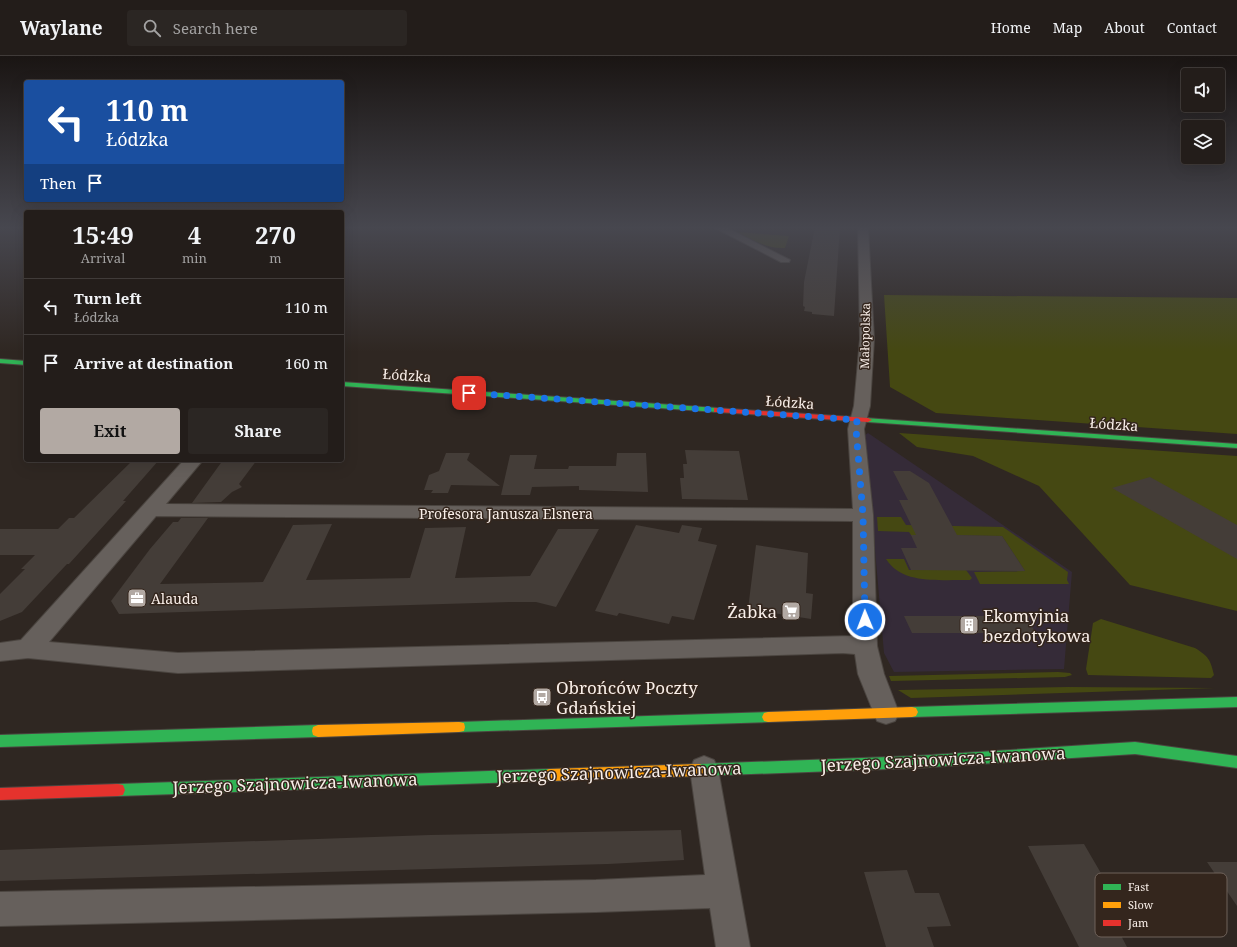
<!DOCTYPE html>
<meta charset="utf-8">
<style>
:root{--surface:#231d1a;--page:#2b2623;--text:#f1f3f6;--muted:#a3a2a2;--line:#403b39;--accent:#b2a9a3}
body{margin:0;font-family:"Noto Serif",serif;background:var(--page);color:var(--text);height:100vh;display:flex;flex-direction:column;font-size:15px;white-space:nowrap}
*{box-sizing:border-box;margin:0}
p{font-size:13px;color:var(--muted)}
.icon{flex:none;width:22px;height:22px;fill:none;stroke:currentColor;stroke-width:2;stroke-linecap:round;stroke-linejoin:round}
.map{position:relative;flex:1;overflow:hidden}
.panel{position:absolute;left:24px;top:154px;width:320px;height:252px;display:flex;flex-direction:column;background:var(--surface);border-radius:4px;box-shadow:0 4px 16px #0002,0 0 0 1px var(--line)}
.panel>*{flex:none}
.hud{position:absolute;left:24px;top:24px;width:320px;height:122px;border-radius:4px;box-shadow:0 4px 16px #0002,0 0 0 1px var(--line);background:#1a4fa0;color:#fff;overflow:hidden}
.buttons{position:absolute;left:1181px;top:12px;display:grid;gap:8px}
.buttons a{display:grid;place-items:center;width:44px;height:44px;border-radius:4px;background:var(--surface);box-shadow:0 4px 16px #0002,0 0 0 1px var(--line);font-size:20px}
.pin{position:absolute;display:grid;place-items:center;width:34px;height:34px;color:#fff;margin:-17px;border-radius:8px;box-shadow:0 2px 6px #0006}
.me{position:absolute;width:44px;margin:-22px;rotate:359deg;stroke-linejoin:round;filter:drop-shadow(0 0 3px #0008)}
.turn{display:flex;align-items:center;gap:14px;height:84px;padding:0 16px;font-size:18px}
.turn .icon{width:52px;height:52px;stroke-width:2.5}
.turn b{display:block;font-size:28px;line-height:34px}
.then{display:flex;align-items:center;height:38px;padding:0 16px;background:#0003;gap:8px;font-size:15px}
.eta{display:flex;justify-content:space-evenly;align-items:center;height:68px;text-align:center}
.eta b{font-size:24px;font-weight:700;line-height:28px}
.cta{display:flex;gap:8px;margin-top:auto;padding:8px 16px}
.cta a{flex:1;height:46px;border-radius:4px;background:var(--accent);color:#111;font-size:16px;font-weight:700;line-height:46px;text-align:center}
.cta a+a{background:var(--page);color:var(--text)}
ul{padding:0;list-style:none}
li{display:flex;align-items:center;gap:12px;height:56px;padding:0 16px;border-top:1px solid var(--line)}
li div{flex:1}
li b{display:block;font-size:15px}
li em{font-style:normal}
header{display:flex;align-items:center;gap:24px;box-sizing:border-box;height:56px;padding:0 20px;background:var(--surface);border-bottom:1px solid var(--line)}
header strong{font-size:19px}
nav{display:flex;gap:22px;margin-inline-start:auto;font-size:14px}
.search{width:280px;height:36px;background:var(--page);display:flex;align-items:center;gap:10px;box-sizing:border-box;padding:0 14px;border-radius:4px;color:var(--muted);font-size:15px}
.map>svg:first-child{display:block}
</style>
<header>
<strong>Waylane</strong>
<div class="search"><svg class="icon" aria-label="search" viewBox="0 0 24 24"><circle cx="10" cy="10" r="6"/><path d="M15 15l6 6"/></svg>Search here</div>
<nav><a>Home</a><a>Map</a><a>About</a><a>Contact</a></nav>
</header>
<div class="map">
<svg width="1237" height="891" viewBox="0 0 1237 891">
<rect width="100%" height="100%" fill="#2f2722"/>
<!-- commercial -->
<path fill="#352b38" d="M868,377L1072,516L1064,613L894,616L884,597L865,379Z"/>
<!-- green -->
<path fill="#454812" d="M737,176L789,180L785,192C767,193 753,184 737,176Z
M884,239L1237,242V378L936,357L890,331Z
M899,377L1237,400V555L1130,529L1039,430L973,400L917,391Z
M877,461H901L906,469L1003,471L1068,516L1067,524L1069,528H980L974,516L1025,515L1002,480L911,479L909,476L878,475Z
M886,503H904L909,514H966L972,522L970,524C943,523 903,530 886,503Z
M1101,563L1195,592C1209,601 1210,603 1214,619L1211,622L1088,619L1086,613L1093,567Z
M1058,616L1070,617L1072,619L1065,621L891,625L889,620Z
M1068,631L1215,632L911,642L898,634Z"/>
<!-- building -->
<path fill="#443d38" d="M815,171H840L834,260L812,258V256L804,255L805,251L803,250L804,226Z
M685,394L739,395L748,444L682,443L680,422H684L683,408H687Z
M446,397H470L467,404L500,430L451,429L448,437H431L433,434H424L429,419L439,415Z
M617,397H646L648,436L579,434V430L532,431L530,439H501L510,399H537L534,413H568L569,410H616Z
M133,404H159L123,445H126L69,508H67L22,556L0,565V538L25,513H21L35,499H0V473H58L69,462H74Z
M223,404H257L239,428L242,431L232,436L221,446L192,447Z
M893,415H910L929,427L957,479L1002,480L1025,515L911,514L901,492H917L911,479H916L899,444H908Z
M1150,421L1237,469V503L1112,432Z
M181,462H208L160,528L263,526L293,469L332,468L306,524L410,522L425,472L466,471L455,522L530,520L558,473H599L556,551L536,546H511L119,558L111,545L150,493L173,466H178Z
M636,469L679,477L682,469L702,472L698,485L717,489L694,564L672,560L669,568L619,557L617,560L595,555Z
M756,489L808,497L806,537L813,538L811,563L748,553Z
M904,560H1025L1036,577H912Z
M681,774L684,804L608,808L0,825V794L430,779Z
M1084,788L1109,831H1119L1138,865L1114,866L1127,891H1079L1028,790Z
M1207,806H1237V850Z
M907,814L915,837H939L951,870L927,871L934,891H886L864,816Z"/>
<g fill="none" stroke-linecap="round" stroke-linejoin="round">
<defs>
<path id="street" d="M713,171H725L790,204L789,206H781Z
M858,171H868L874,283L870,350L864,373L873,459L877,590L884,618L899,657L895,665L886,668L877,665L858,618L855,598L843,597L178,617L28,602L0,605V587L21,584L184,404H203L166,448L853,453L848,373L854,350L860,283ZM156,460L853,465V580L178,597L49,586Z
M704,700L714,704L718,713L750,891H716L710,852L596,856L0,870V836L596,824L705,819L690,713L694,704Z"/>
<path id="fast" d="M0,303L26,305V309L0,307Z
M342,326L717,352L721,354L717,356L342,330Z
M865,362L1237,388V392L868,366L864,364Z
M1237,641V651L912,661L908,660L906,656L908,652L912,651Z
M768,656L772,657L774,661L772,665L768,666L459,676L454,675L453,671L454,667L459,666Z
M318,669L323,671L324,675L323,679L318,681L0,691V679Z
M1135,686L1237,700V712L1135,698L915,712L699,720L694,718L692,714L694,710L699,708L915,700Z
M549,713L554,715L556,719L554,723L549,725L118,740L113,739L111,734L113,729L118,728Z"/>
<path id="slow" d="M912,651L916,652L918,656L916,660L912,661L768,666L764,665L762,661L764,657L768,656Z
M459,666L464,667L465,671L464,675L459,676L318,681L313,679L312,675L313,671L318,669Z
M699,708L704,710L706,714L704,718L699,720L549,725L544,723L542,719L544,715L549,713Z"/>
<path id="jam" d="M714,352L868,362L872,364L868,366L717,356H714Z
M118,728L123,729L125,734L123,739L118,740L0,744V732Z"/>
</defs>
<!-- street casing -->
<use href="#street" stroke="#4b4540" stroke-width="2"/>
<!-- fast casing -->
<use href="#fast" stroke="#4b4540" stroke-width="2"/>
<!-- slow casing -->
<use href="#slow" stroke="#4b4540" stroke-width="2"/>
<!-- jam casing -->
<use href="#jam" stroke="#4b4540" stroke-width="2"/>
<!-- street -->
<use href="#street" fill="#66605c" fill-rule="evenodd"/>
<!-- fast -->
<use href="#fast" fill="#30b455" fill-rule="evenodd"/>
<!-- slow -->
<use href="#slow" fill="#ff9f0a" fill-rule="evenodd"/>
<!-- jam -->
<use href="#jam" fill="#e5322d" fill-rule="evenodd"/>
</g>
<!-- sky -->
<linearGradient id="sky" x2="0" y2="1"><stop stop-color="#1a1513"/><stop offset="0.58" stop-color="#47474f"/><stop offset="1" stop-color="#47474f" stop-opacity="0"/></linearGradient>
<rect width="1237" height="296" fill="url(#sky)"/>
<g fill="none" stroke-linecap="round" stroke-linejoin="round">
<!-- route -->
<path stroke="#1a73e8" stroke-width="7" stroke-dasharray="0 12.6" d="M469,337L857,364L856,373L863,459L865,564"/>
</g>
<!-- icons -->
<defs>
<symbol id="office-square" viewBox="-11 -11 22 22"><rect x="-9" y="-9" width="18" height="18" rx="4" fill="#b2a9a3" stroke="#34261d"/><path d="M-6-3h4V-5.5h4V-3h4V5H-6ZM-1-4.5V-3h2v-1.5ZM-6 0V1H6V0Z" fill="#fff"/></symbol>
<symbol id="supermarket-square" viewBox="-11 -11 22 22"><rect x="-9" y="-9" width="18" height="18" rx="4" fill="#b2a9a3" stroke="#34261d"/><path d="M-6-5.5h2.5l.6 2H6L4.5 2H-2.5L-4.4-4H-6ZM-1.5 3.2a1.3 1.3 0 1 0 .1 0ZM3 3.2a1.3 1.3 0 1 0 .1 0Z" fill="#fff"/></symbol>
<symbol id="building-square" viewBox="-11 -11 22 22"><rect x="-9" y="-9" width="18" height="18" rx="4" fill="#b2a9a3" stroke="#34261d"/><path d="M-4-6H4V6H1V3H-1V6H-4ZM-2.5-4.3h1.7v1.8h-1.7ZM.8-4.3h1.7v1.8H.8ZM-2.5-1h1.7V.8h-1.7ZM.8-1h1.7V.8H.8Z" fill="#fff"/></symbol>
<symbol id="bus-square" viewBox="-11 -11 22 22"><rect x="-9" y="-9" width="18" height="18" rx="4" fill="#b2a9a3" stroke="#34261d"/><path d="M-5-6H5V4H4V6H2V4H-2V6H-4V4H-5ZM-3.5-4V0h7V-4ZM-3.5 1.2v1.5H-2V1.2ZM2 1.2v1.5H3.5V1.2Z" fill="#fff"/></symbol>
</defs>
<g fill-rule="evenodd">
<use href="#office-square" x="126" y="531" width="22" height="22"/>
<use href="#supermarket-square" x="780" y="544" width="22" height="22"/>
<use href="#building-square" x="958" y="558" width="22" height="22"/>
<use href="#bus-square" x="531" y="630" width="22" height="22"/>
</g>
<g text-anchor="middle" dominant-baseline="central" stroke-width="3" stroke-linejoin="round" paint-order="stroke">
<!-- far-street labels -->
<g font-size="12" fill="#f9efe9" stroke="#34261d">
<text transform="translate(865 280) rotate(-89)">Małopolska</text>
</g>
<!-- street labels -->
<g font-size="14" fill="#f9efe9" stroke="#34261d">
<text transform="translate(407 319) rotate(4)">Łódzka</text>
<text transform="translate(790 346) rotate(4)">Łódzka</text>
<text transform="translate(1114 368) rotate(4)">Łódzka</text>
<text x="506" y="457">Profesora Janusza Elsnera</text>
</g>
<!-- poi labels -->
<g font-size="14" fill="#f9efe9" stroke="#34261d" text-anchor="start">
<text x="151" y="542">Alauda</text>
</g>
<!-- near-poi labels -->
<g font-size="17" fill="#f9efe9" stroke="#34261d" text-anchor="start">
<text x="777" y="555" text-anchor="end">Żabka</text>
<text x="983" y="559">Ekomyjnia<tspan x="983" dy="20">bezdotykowa</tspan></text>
<text x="556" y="631">Obrońców Poczty<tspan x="556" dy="20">Gdańskiej</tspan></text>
</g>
<!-- near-street labels -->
<g font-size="17" fill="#f9efe9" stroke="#34261d">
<text transform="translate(943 703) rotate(-3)">Jerzego Szajnowicza-Iwanowa</text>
<text transform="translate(619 716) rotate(-2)">Jerzego Szajnowicza-Iwanowa</text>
<text transform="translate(295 727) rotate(-2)">Jerzego Szajnowicza-Iwanowa</text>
</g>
</g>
<!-- legend -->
<rect x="1095" y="817" width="132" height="64" rx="6" fill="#34261d" stroke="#6f625a" stroke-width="1"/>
<rect x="1103" y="828" width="18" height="6" fill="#30b455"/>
<rect x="1103" y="846" width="18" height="6" fill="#ff9f0a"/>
<rect x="1103" y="864" width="18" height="6" fill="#e5322d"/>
<g font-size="11" fill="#f9efe9">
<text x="1128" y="835">Fast</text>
<text x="1128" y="853">Slow</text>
<text x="1128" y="871">Jam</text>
</g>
</svg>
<div class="buttons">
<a><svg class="icon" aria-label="sound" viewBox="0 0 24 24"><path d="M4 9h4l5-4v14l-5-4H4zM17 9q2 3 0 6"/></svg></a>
<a><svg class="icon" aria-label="layers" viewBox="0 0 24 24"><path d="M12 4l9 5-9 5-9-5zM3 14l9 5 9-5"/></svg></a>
</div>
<div class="pin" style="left:469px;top:337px;background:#d93025"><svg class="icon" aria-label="arrive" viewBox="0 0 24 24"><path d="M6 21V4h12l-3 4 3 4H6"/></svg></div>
<svg class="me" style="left:865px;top:564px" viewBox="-20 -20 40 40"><circle r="17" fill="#1a73e8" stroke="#fff" stroke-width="3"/><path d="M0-11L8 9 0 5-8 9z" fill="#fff"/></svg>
<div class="hud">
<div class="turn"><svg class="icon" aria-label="left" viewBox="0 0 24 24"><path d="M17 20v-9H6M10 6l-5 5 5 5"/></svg><div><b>110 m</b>Łódzka</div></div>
<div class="then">Then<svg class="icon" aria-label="arrive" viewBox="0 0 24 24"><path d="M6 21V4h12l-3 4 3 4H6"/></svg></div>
</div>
<section class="panel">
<div class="eta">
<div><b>15:49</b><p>Arrival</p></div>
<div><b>4</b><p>min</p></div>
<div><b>270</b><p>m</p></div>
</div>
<ul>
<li><svg class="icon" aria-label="left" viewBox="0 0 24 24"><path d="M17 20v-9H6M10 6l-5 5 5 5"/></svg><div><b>Turn left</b><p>Łódzka</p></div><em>110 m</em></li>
<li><svg class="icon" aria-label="arrive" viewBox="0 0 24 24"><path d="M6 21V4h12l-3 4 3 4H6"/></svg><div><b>Arrive at destination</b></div><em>160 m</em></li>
</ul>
<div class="cta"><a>Exit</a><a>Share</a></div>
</section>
</div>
